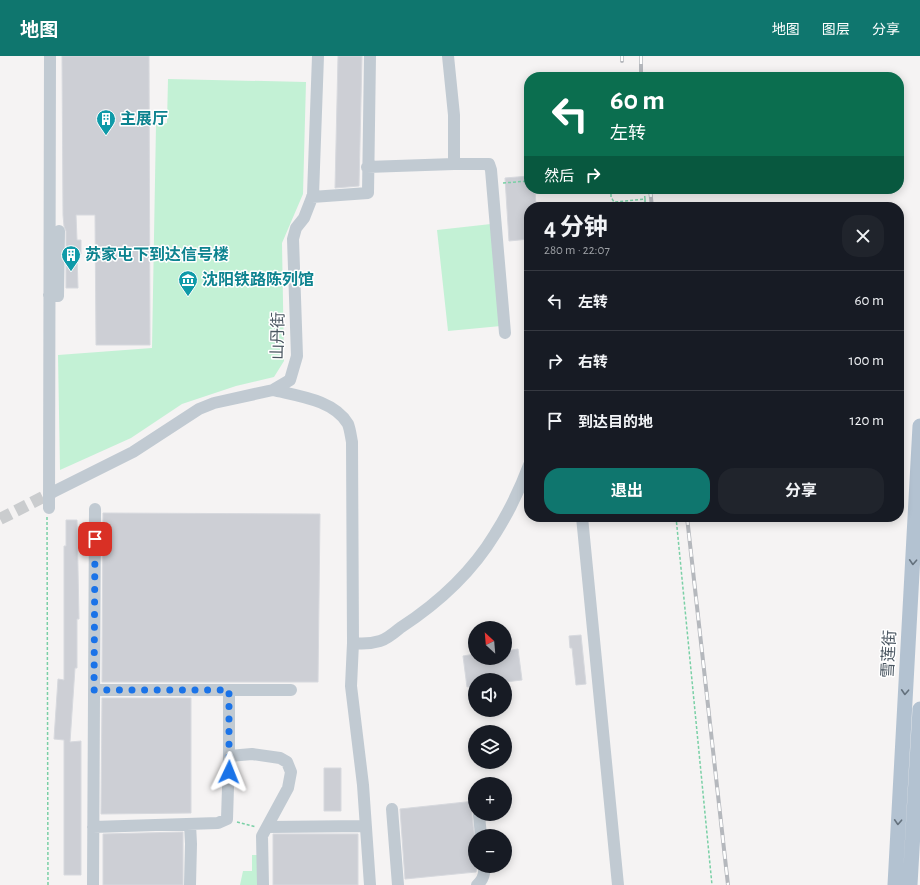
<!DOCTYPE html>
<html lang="zh">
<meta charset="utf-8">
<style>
:root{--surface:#171b24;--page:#20242c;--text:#f1f3f6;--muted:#9ea1a6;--line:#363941;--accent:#0f766e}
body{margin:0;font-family:"Alegreya Sans","Noto Sans SC",sans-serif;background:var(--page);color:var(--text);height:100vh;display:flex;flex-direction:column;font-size:15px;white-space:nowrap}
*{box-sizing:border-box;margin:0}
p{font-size:13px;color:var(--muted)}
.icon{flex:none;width:22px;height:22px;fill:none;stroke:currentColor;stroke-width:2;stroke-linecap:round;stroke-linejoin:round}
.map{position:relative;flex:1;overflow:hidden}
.panel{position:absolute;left:524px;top:146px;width:380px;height:320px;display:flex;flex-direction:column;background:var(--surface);border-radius:16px;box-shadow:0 2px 10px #0003}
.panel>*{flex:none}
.hud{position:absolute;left:524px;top:16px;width:380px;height:122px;border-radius:16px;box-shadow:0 2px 10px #0003;background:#0b6e4f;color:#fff;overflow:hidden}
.needle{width:26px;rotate:334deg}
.tools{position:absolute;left:468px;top:565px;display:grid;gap:8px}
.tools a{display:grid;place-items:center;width:44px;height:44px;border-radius:50%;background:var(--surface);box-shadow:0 2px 10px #0003;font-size:20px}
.pin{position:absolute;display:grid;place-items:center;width:34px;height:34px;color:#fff;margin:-17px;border-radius:8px;box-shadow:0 2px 6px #0006}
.me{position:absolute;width:44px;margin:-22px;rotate:2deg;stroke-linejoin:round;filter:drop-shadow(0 0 3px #0008)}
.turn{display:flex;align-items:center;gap:14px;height:84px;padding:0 20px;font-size:18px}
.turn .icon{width:52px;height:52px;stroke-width:2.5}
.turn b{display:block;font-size:28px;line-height:34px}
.then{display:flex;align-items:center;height:38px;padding:0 20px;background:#0003;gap:8px;font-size:15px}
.round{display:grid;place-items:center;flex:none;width:42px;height:42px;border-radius:16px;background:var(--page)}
.summary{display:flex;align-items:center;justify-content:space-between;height:68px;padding:0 20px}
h1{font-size:24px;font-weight:700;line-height:30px}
.button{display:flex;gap:8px;margin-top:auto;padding:8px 20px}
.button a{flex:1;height:46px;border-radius:16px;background:var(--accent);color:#fff;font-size:16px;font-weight:700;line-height:46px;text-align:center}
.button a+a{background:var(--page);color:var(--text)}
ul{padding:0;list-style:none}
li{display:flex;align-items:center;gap:12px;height:60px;padding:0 20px;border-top:1px solid var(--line)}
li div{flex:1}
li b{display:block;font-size:15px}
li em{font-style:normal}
header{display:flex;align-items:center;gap:24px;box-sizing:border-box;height:56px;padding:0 20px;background:var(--accent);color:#fff}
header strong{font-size:19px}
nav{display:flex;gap:22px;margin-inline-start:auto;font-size:14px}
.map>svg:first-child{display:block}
</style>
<header>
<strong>地图</strong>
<nav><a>地图</a><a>图层</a><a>分享</a></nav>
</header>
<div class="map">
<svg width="920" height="829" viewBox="0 0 920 829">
<rect width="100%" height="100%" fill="#f5f3f3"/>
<!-- green -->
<path fill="#c3f1d5" d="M168,23L306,26L303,138L282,187L284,305L274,321L236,330L182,348L131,382L60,414L58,299L152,292L156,69L167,67Z
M491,168L501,270L448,275L437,174Z
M252,799H257L258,829H240L243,815H252Z"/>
<!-- building -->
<path fill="#cdcfd5" stroke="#d7d9de" d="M62,0H149L150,289H96L95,159H76L77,184H81V198H77L78,232H66V175L64,170L63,159Z
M338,0H362L359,130L335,132Z
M529,120V133H535L536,151H529V183L509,185L505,122Z
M103,457L320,458L318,626H102Z
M66,464H77L79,563H77V612H75L70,686L81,685V819H64V684L54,683L58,623L64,624V490H66Z
M581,579L586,628L576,629L572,592H570L569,580Z
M518,593L522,624L505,626V624H475V630L467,631L463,600L475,598V602H505V595Z
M102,642H191V757L101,758Z
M324,712H341V755H324Z
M475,745V753L472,756V760L475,784V810H477L476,816L405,823L400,753Z
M183,776V829H103V778Z
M273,778H358V829H273Z"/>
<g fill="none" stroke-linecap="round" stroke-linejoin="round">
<!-- minor-tunnel -->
<path stroke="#caccce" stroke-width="12" stroke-dasharray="12 6" stroke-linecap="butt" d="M0,463L53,436"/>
<!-- path -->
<path stroke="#7ad0a6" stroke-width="1.5" stroke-dasharray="3 2" stroke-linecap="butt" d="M503,127L529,125
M611,133V141L614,146H616L645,143L644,133
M645,143V151
M47,461L48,829
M676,461L712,829
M237,766L256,771"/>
<!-- minor -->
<path stroke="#c1cad2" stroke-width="12" d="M454,108H489L491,114L505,277
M367,111L454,108V59L448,0
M312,141L368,137L370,0
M49,239L58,240L59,175
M273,334C298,340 334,344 348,368C350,373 351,381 352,386L353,587L351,630L363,729L370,829
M53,436L133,396L199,353L214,347L273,334L290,324L297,300L293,183L296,172L304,162L313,139L318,0
M49,452L50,0
M582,461L618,829
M353,587C362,588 370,588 380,585C387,583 394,577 400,572C437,548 472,516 495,478C509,456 520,433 529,409
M229,634H291
M229,700L252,698L280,702L287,706L291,716L288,732L262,780L263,829
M392,753L398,829
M479,759L481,780
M93,771L218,767L227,763L229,700V634H94
M267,771L366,770
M93,829L95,453
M190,829L191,788L190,768
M477,829C483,824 485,817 484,810"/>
<!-- major -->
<path stroke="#b3c2d1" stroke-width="15" d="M895,829L920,370
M910,829L920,653"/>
<defs>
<path id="rail" d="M641,0V21
M622,5V0
M650,133L652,151
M687,461L728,829"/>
</defs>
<!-- rail casing -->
<use href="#rail" stroke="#b5b8bd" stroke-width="4"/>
<!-- rail -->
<use href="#rail" stroke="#fff" stroke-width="2.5" stroke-dasharray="8" stroke-linecap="butt"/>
</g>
<!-- one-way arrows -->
<defs><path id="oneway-chevron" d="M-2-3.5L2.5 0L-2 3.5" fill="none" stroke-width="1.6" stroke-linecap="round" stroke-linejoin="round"/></defs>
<g stroke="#64717d">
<use href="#oneway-chevron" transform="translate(913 506) rotate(93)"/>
<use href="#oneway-chevron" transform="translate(905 636) rotate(93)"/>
<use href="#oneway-chevron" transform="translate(898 766) rotate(93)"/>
</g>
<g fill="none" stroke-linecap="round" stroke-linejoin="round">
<!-- route -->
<path stroke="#1a73e8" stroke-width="7" stroke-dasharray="0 12.6" d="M95,483L94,634H229V716"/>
</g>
<!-- icons -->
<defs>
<symbol id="building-pin" viewBox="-11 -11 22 30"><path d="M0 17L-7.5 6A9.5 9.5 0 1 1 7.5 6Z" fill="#0f9aa8" stroke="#fff"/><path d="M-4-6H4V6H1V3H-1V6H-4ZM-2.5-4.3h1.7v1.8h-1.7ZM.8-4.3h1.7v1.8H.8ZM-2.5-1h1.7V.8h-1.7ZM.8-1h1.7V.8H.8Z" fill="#fff"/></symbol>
<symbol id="museum-pin" viewBox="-11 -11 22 30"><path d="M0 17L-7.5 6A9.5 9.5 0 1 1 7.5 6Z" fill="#0f9aa8" stroke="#fff"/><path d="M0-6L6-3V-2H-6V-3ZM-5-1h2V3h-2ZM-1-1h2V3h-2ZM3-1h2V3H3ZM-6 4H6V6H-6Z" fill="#fff"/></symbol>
</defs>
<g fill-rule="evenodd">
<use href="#building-pin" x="95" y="52" width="22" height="30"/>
<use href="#building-pin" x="60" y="188" width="22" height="30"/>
<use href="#museum-pin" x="177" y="213" width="22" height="30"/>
</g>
<g text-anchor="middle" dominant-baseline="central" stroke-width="3" stroke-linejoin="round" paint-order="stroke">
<!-- culture labels -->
<g font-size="16" font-weight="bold" fill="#0d838f" stroke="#fff" text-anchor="start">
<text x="120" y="63">主展厅</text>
<text x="85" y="199">苏家屯下到达信号楼</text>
<text x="202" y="224">沈阳铁路陈列馆</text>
</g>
<!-- street labels -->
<g font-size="16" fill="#4a5661" stroke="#fff">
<text transform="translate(278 280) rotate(-89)">山丹街</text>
<text transform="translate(889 598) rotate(-87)">雪莲街</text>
</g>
</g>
</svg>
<div class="tools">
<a><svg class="needle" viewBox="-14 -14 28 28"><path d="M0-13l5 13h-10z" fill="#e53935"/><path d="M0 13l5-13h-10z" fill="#9ea1a6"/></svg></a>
<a><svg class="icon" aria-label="sound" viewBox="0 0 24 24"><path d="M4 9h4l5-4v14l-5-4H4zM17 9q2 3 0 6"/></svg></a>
<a><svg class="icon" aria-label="layers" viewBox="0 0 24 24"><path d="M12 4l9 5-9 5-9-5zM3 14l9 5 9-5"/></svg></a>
<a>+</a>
<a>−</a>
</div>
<div class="pin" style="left:95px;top:483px;background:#d93025"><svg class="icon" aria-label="arrive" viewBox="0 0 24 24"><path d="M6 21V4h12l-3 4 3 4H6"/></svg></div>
<svg class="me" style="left:229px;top:716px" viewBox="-20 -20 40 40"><path d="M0-17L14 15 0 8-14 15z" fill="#1a73e8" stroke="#fff" stroke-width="4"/></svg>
<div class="hud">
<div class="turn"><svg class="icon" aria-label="left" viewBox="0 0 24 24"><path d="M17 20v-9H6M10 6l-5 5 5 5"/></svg><div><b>60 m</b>左转</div></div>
<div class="then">然后<svg class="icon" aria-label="right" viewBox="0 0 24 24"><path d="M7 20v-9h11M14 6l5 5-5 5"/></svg></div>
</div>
<section class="panel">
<div class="summary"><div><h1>4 分钟</h1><p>280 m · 22:07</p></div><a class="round"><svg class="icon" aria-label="close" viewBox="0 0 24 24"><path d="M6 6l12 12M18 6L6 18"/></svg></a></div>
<ul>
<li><svg class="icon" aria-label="left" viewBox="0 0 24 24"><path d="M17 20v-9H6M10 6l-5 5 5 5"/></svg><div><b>左转</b></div><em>60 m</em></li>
<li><svg class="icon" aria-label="right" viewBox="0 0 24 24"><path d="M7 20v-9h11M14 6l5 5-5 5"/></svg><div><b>右转</b></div><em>100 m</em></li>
<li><svg class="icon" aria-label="arrive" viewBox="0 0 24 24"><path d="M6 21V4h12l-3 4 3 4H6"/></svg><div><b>到达目的地</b></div><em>120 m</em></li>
</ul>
<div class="button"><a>退出</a><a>分享</a></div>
</section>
</div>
